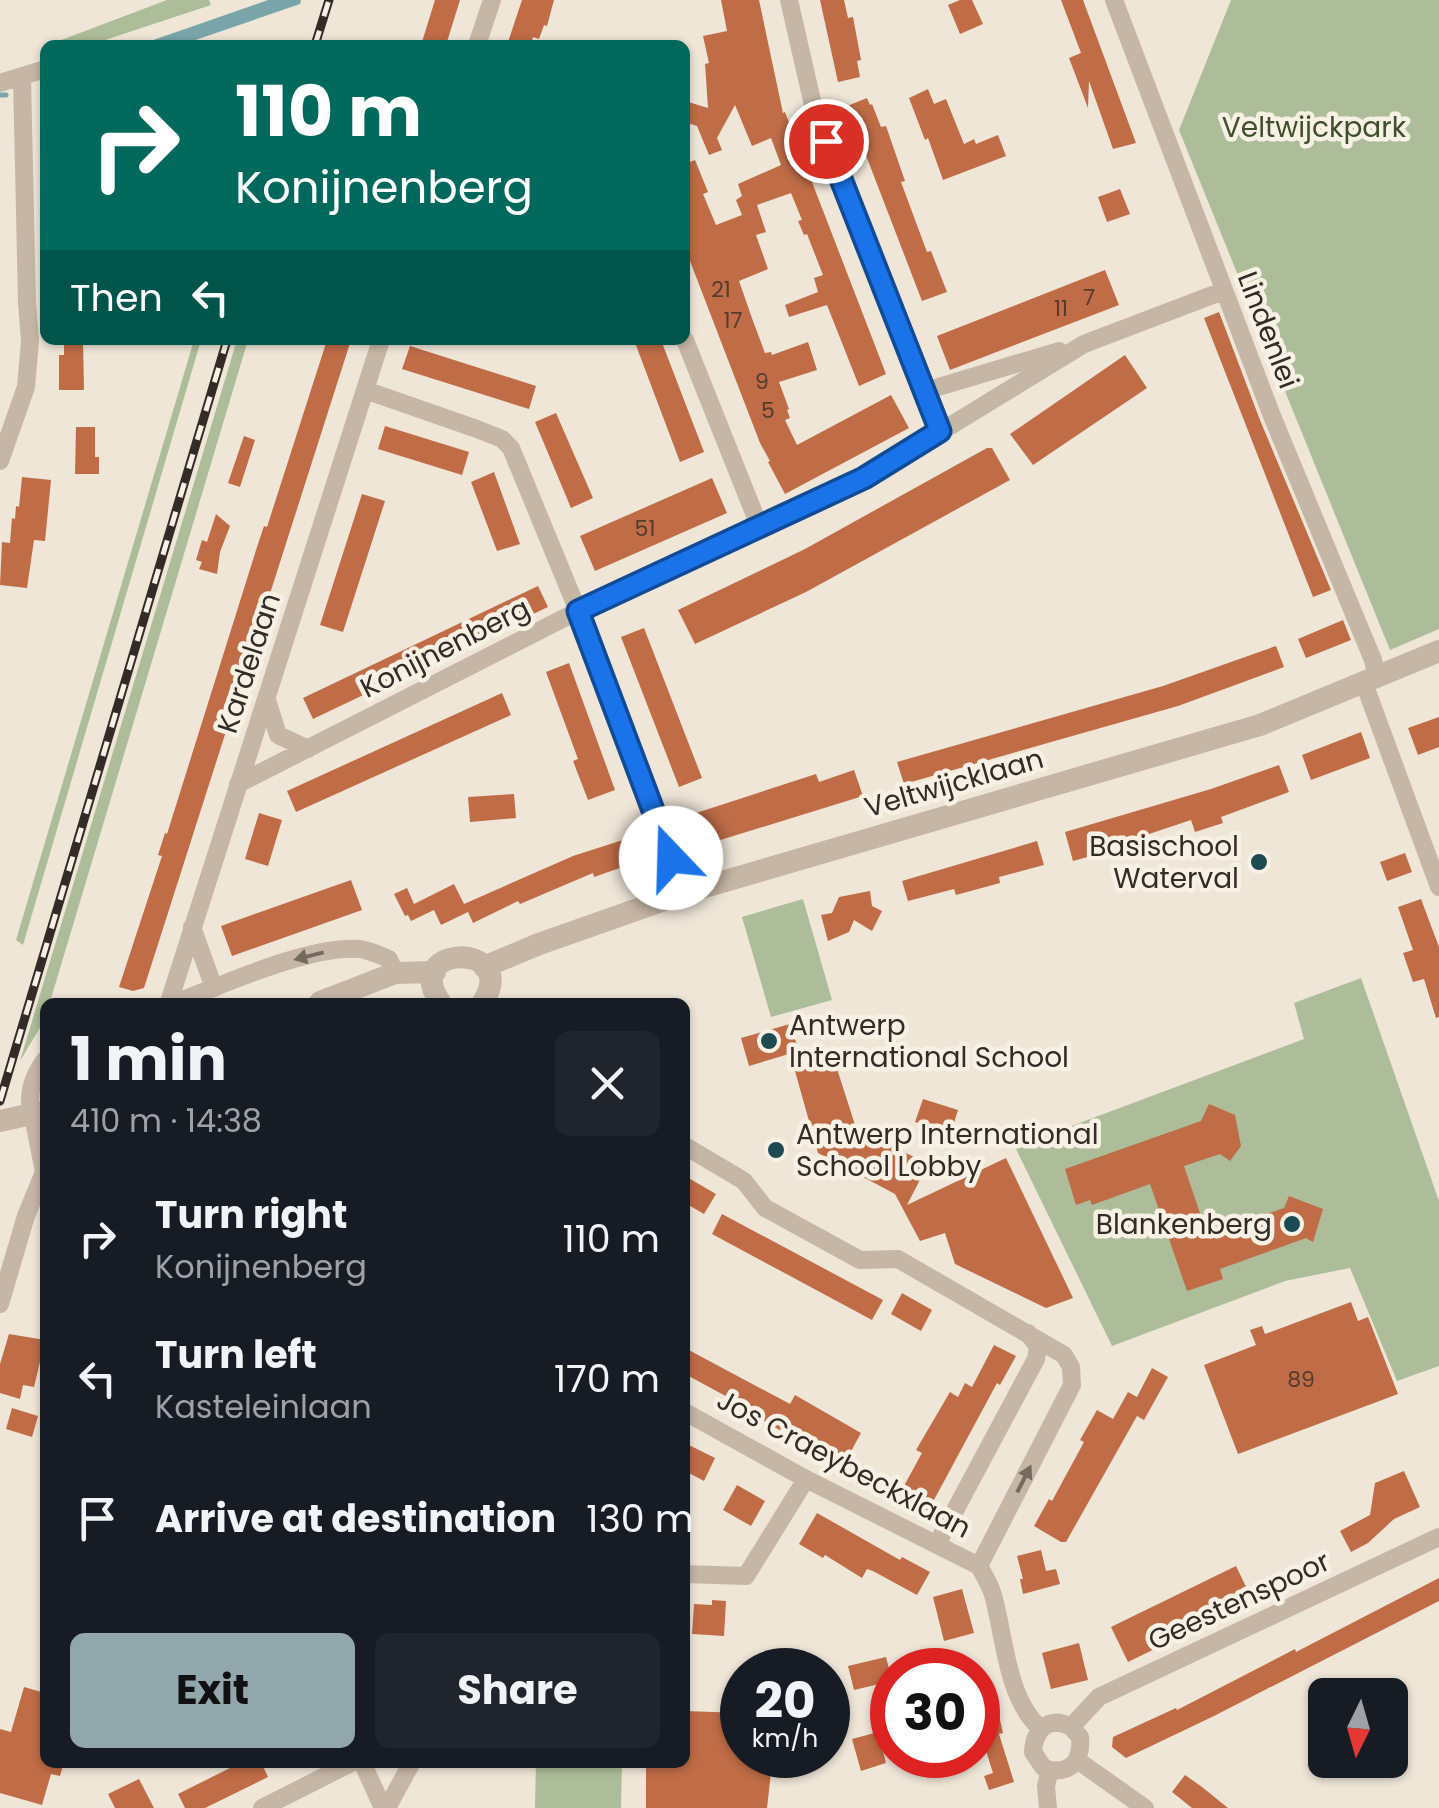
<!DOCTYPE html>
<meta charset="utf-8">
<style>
:root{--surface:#171b24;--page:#20242c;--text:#f1f3f6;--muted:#9ea1a6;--accent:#92a7ac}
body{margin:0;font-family:Poppins,sans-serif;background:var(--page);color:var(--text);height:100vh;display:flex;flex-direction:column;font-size:38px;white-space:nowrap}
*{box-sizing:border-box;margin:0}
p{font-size:32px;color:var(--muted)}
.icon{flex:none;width:55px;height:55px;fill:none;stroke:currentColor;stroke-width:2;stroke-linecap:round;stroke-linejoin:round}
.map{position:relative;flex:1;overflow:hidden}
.details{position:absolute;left:40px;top:998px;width:650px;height:770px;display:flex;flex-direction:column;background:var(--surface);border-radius:15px;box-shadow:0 2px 8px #0004}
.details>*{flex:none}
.guide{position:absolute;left:40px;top:40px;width:650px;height:305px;border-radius:15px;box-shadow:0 2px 8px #0004;background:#00695c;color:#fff;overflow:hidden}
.needle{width:65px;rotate:185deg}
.controls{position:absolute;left:1308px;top:1678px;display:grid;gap:20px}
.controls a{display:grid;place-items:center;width:100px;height:100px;border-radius:15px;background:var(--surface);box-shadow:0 2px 8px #0004;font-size:50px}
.speed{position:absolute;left:720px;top:1648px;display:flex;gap:20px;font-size:50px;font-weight:700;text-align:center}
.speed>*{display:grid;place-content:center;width:130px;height:130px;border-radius:50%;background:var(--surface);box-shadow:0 2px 8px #0004;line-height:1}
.speed small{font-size:25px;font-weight:400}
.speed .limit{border:15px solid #d22;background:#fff;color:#111}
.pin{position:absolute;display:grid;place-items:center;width:85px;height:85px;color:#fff;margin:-42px;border:5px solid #fff;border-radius:50%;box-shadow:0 2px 10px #0007}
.me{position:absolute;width:110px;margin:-55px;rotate:339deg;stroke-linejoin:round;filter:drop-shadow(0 0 8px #0008)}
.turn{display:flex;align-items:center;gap:35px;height:210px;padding:0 30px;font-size:45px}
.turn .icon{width:130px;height:130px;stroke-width:2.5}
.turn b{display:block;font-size:70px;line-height:85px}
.then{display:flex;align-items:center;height:95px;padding:0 30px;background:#0003;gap:20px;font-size:38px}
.round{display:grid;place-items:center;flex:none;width:105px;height:105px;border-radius:15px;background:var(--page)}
.overview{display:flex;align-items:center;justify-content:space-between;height:170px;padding:0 30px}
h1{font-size:60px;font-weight:700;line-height:75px}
.button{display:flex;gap:20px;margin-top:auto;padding:20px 30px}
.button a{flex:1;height:115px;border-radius:15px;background:var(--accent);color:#111;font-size:40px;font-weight:700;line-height:115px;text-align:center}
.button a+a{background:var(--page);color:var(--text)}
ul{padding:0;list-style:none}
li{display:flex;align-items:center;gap:30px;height:140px;padding:0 30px}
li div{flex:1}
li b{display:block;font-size:38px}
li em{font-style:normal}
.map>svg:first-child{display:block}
</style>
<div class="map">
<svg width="1439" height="1808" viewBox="0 0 1439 1808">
<rect width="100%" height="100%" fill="#efe6d8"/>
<!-- green -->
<path fill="#aebd99" d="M167,0H209L211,5L90,45H48Z
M1231,0H1439V629L1390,650L1179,130Z
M194,340H201L23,945L16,940Z
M237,340H248L50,1002H45L44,1021L20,1061Z
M803,899L832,1000L771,1017L742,917Z
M1361,978L1439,1201V1366L1397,1381L1350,1268L1285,1281L1112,1346L1015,1147L1304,1039L1294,1003Z
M536,1763H622L621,1808H535Z"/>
<!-- water -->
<path fill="#79a5aa" d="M268,0H301L300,4L181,45H139Z"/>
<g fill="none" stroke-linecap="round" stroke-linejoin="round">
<!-- stream -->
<path stroke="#79a5aa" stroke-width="5" d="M0,95H6"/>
</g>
<!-- building -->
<path fill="#bf6c47" d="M435,0H460L446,45H421Z
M522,0H554L547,26L544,25L539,39L533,37L531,45H507Z
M721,0H759L783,113L785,112L886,374L859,386L827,305L789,317L785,305L818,292L814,278L823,275L807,234L804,235L798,221L802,220L791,193L757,205L766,232L756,235L768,269L739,281L753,321L765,353L771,352L772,355L808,342L817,370L779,382L789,409L787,410L790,418L785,420L797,445L891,395L909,428L785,494L768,462L770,461L760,443L685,248V164L695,160L708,192L703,194L716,225L742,215L736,200L742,196L738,184L781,165L771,138L752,146L735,105L717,138L722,150L709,155L697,126L685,122V101L708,108L705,64L709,63L703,36L727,31Z
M820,0H844L848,18L853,17L861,60L857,61L860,77L838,82Z
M960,0H972L983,24L960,34L948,5Z
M1061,0H1083L1136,143L1113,149L1089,81L1088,108L1069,58L1081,53Z
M928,89L934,104L946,99L964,144L974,139L976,144L998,135L1006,156L943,180L928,138L925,140L909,98Z
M867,98L870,105L872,104L881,127L886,126L905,181L901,182L927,252L931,251L947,292L922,301L847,106Z
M1120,189L1130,214L1107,222L1098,197Z
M1105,270L1119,305L950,370L937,336Z
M1219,312L1260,420L1331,590L1313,597L1204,318Z
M64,340H83L84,390H59V355H64Z
M327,340H351L144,988L133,991L119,987L162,856L158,855L165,833L167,834L257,547L264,526L267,527Z
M634,340H661L704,452L680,462Z
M410,346L536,386L529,409L402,369Z
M1125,355L1147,388L1033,465L1010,434Z
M556,413L593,498L571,508L535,422Z
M385,426L469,452L462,475L378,449Z
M76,427H95V457H99V474H75Z
M244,436L255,440L240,487L228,483Z
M987,448H992L1010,480L806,592L695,644L678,610L805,549Z
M494,472L520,544L497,551L471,482Z
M22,477L51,480L45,541L34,540L27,588L0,585L2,542L10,543L12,518L15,519L16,506L19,507Z
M712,478L727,513L595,571L580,536Z
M362,494L385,501L343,632L320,625Z
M216,514L230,526L220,552L217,574L199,569L202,562L196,560L202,540L207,542Z
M538,586L548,607L313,719L303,698Z
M1343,620L1351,640L1306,658L1298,639Z
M644,628L702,778L679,787L621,637Z
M1276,646L1284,667L1178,706L904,784L897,762L1163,686Z
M569,663L615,790L588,800L573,761L578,759L546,672Z
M502,693L511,715L296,812L287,791Z
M1439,717V747L1418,755L1408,728Z
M1361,732L1370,758L1311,780L1302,755Z
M1279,765L1289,792L1221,817L1223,823L1195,832L1191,820L1131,840L1090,851L1091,856L1073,861L1065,832L1211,789Z
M854,770L863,796L701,846L690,815L816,774L819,782Z
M514,794L516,818L470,822L468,797Z
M259,813L282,820L268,866L245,859Z
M629,838L637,862L594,877L593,873L520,904L518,901L473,923L468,912L441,925L434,910L411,921L408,915L405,916L394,894L407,888L414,904L454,884L464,904L573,856Z
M1037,841L1044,865L999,877L1000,883L956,895L954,889L908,901L902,881Z
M1405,853L1412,872L1387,881L1380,862Z
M351,880L362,910L232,956L221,926Z
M870,891L872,906L882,911L872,931L854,920L849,932L828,941L821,915L832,913L839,897Z
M1421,899L1439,947V1017L1436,1018L1424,979L1413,982L1403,953L1413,950L1398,907Z
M790,1024L799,1051L749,1066L741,1038Z
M830,1047L856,1128L928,1164L907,1205L1006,1158L1073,1298L1046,1308L955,1264L945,1233L920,1241L895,1194L818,1153L793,1064Z
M923,1099L958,1110L951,1133L915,1122Z
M1209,1104L1235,1115L1241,1146L1230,1161L1220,1154L1184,1166L1207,1234L1284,1208L1289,1196L1323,1209L1313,1242L1306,1238L1220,1269L1223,1279L1187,1291L1150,1184L1092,1205L1090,1200L1076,1205L1065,1169L1201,1121Z
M685,1176L716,1194L704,1214L685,1203Z
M722,1214L883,1300L872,1320L712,1234Z
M902,1293L932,1310L921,1331L891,1314Z
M1351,1302L1358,1321L1368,1317L1398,1394L1238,1454L1204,1365L1256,1345L1250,1330L1262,1326L1265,1334Z
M9,1334L45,1340V1352L43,1363L40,1362L34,1387L23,1385L20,1399L0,1393V1364Z
M994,1345L1016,1356L1000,1385L997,1383L928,1511L899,1495L922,1453L916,1450L950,1392L958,1397L965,1383L972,1387Z
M685,1348L790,1404L795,1395L861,1433L844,1464L776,1428L732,1403L733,1400L685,1374Z
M1152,1368L1168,1377L1144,1420L1137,1416L1066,1542H1061L1034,1526L1049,1499L1052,1501L1084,1442L1080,1440L1097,1410L1113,1419L1128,1392L1137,1397Z
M12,1408L38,1416L32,1437L6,1429Z
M685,1443L715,1458L704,1481L685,1471Z
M1404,1471L1420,1507L1394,1519L1368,1543L1351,1552L1340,1531L1370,1515L1375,1483Z
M737,1485L765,1501L751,1526L723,1510Z
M817,1513L900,1560L902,1557L930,1572L917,1595L873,1571L867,1569L862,1578L825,1555L823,1558L799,1544Z
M1041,1550L1046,1571L1056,1569L1060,1584L1023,1594L1020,1579H1023L1017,1556Z
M1236,1566L1253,1601L1128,1662L1111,1627Z
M1439,1578V1601L1214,1716L1126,1758L1112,1747L1113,1737L1176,1708L1177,1710L1295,1649L1296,1652Z
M962,1589L974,1633L944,1641L933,1597Z
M712,1600L726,1601L724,1636L692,1634L694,1604L712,1605Z
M1079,1643L1088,1680L1051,1689L1042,1653Z
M886,1657L892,1681L854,1690L848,1666Z
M24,1687L45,1693V1762H64L60,1776L51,1774L42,1805L0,1793V1729L11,1732Z
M997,1707L1003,1733L999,1734L1014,1782L989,1790L984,1776L993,1773L982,1738L978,1739V1712Z
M685,1711L742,1713V1755H773L767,1808H646V1762H685Z
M878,1732L886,1763L861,1771L852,1739Z
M242,1762H261L268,1777L205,1808H185L178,1794Z
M1185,1775L1202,1787L1228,1808H1192L1172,1792Z
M139,1779L154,1808H115L108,1794Z"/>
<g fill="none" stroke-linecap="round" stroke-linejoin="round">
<!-- minor -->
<path stroke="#c6b6a5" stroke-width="18" d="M789,0L813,105L940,431
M1114,0L1272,416L1373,660L1377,676
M477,45L492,0
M0,83L45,69
M685,340L760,528
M365,390L477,429L502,439L511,448L578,611L684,893
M925,391L1059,351
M0,461L26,387L30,341L27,303L22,77
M1364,683L1439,887
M267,700L278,735L308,749
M238,784L578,611L865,478L1084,344L1223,291
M192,927L214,988
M169,1002L381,340
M178,1002C224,984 311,945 359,949C369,950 380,955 389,959L395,973
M685,1146L744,1181L765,1208L860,1260L898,1259L1064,1355L1071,1367L1072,1385L979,1566
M44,1172L30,1101C30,1085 35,1073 45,1060
M0,1304L26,1216L44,1172
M685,1412L806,1479L979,1566C984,1575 990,1584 993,1595C1005,1637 1006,1698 1041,1729
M937,1544L1036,1359L1038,1347L1028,1333
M685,1574L746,1576L806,1479
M1071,1727L1099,1697L1439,1537
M1077,1760L1145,1808
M362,1762L383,1808
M1050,1770L1043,1767L1033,1752C1034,1730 1049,1715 1071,1727
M1050,1770C1073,1773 1082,1759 1080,1737L1071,1727
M262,1808L353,1762
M387,1808L412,1762
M1048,1808L1046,1786L1050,1770"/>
<!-- tertiary -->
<path stroke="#c6b6a5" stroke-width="22" d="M484,967L539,944L684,893L1260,725L1439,651
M320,1002L395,973L435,972
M440,1002C400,943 521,942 483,1002"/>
<defs>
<path id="rail" d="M315,45L329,0
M0,1101L227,340"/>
</defs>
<!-- rail casing -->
<use href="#rail" stroke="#322b26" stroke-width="9"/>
<!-- rail -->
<use href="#rail" stroke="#f7f0e4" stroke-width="5" stroke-dasharray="15" stroke-linecap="butt"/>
<!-- tertiary-bridge -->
<path stroke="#c6b6a5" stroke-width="22" d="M0,1121L45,1111"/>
</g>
<!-- one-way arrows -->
<defs><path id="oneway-solid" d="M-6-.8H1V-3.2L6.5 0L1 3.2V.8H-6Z" transform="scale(2.5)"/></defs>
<g fill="#756a5f">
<use href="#oneway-solid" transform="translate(309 956) rotate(166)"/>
<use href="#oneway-solid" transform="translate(1024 1479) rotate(-63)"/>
</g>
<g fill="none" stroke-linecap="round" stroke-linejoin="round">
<defs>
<path id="route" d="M671,858L578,611L864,478L940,431L826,141"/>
</defs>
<!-- route casing -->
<use href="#route" stroke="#114b97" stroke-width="25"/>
<!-- route -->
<use href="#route" stroke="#1a73e8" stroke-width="18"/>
</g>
<!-- markers -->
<g fill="#1e4a51" stroke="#f7f0e4" stroke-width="4">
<circle cx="1259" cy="862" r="10"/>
<circle cx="769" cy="1041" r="10"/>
<circle cx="776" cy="1150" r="10"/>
<circle cx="1292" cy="1224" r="10"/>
</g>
<g text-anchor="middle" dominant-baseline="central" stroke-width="9" stroke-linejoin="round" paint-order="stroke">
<!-- number labels -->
<g font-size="22" fill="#553b2e">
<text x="721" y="289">21</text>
<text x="1089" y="297">7</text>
<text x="1061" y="308">11</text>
<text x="733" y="320">17</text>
<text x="762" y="381">9</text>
<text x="768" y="410">5</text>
<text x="645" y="528">51</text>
<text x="1301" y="1379">89</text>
</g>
<!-- park labels -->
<g font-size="28" fill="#3f4f2b" stroke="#f7f0e4">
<text x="1314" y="127">Veltwijckpark</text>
</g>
<!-- street labels -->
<g font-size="28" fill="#322b26" stroke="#f7f0e4">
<text transform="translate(1268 330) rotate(69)">Lindenlei</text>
<text transform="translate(445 648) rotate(-27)">Konijnenberg</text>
<text transform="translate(249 663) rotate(-72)">Kardelaan</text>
<text transform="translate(954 783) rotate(-16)">Veltwijcklaan</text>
<text transform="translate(844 1464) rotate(28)">Jos Craeybeckxlaan</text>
<text transform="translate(1239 1601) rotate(-25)">Geestenspoor</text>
</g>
<!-- poi labels -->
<g font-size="28" fill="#322b26" stroke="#f7f0e4" text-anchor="end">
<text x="1239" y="846">Basischool<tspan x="1239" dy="32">Waterval</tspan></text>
<text x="789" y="1025" text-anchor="start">Antwerp<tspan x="789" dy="32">International School</tspan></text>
<text x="796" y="1134" text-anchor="start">Antwerp International<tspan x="796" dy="32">School Lobby</tspan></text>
<text x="1272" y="1224">Blankenberg</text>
</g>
</g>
</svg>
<div class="controls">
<a><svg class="needle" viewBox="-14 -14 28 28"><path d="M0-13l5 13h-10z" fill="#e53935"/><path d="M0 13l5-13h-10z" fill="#9ea1a6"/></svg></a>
</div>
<div class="speed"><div>20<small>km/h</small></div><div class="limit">30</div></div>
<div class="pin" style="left:826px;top:141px;background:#d93025"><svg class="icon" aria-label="arrive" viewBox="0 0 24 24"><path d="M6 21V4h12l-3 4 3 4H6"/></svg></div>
<svg class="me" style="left:671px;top:858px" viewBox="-20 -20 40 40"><circle r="19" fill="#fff"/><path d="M0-13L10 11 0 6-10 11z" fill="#1a73e8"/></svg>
<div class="guide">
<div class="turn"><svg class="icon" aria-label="right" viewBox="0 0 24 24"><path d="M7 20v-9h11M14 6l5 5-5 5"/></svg><div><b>110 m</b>Konijnenberg</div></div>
<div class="then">Then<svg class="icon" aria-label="left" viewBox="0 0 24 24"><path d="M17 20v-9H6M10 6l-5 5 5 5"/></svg></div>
</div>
<section class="details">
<div class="overview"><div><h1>1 min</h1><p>410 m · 14:38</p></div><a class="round"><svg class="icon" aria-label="close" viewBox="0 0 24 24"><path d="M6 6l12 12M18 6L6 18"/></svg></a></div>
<ul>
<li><svg class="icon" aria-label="right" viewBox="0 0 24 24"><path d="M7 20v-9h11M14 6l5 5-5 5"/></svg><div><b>Turn right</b><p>Konijnenberg</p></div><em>110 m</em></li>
<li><svg class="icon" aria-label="left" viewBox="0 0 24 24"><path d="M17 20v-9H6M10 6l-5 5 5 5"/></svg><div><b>Turn left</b><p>Kasteleinlaan</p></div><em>170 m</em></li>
<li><svg class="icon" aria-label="arrive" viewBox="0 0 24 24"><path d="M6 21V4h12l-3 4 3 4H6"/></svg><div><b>Arrive at destination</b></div><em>130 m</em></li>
</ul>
<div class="button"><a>Exit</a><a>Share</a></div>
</section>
</div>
